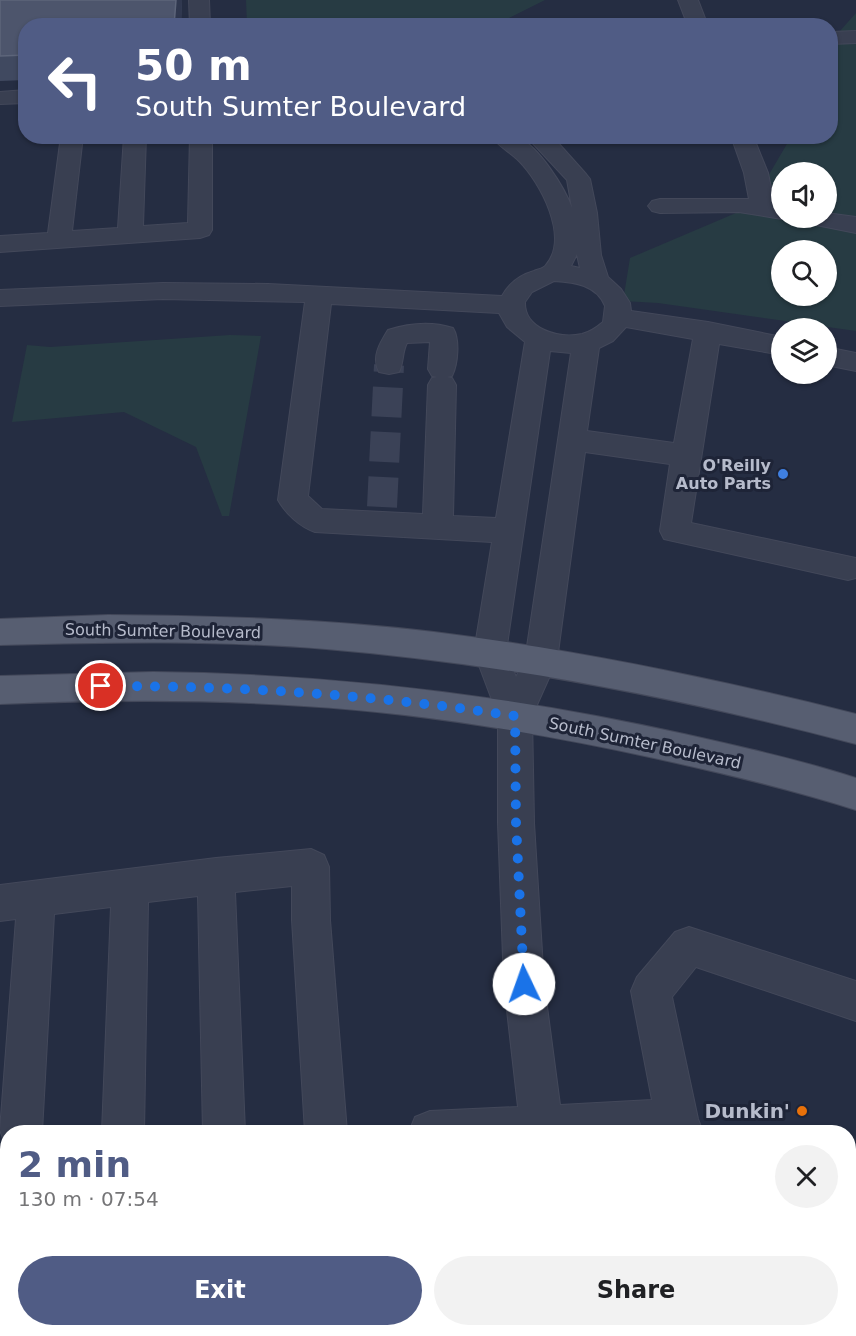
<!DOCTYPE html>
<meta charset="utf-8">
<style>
:root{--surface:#fff;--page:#f2f2f2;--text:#202124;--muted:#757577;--accent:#505c85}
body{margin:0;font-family:"DejaVu Sans",sans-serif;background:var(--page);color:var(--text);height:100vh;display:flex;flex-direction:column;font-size:22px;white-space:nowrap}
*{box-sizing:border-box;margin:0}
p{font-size:20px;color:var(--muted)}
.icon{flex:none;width:33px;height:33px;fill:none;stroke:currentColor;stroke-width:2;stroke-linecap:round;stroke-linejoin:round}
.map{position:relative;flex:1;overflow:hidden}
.panel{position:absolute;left:0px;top:1125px;width:856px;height:212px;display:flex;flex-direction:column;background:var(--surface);border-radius:24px 24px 0 0;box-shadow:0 2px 4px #0004}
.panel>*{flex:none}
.hud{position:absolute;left:18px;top:18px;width:820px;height:126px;border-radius:24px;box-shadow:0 2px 4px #0004;background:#505c85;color:#fff;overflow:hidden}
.fabs{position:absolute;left:771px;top:162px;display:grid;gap:12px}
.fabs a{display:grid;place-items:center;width:66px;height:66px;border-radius:50%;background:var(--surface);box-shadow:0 2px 4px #0004;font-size:30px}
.pin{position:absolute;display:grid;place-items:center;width:51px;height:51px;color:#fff;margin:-26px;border:3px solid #fff;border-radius:50%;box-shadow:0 2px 6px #0007}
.me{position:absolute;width:66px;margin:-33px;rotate:357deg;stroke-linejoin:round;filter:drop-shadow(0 0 4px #0008)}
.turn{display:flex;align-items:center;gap:21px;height:126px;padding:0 18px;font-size:27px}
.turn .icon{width:78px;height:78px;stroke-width:2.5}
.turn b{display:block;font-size:42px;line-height:51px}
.round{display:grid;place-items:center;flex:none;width:63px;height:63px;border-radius:32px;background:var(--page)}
.overview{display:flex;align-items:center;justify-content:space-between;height:102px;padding:0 18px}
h1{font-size:36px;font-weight:600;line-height:45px;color:var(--accent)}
.action{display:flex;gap:12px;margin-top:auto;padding:12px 18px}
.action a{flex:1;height:69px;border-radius:36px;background:var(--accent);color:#fff;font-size:24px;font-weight:600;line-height:69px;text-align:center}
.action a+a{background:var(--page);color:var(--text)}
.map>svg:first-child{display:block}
</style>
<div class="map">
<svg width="856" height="1336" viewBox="0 0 856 1336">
<rect width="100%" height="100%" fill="#252d42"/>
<!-- green -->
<path fill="#273b43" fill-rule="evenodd" d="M246,0H545L495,25H247Z
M856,13V331L658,303L623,301L630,258L750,207L791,137L831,136V41ZM782,172H826V218H782ZM782,250H826V296H782Z
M230,335L261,336L229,516H222L196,447L124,412L12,422L27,345L50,347Z"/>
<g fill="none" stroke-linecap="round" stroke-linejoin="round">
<!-- minor-tunnel -->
<path stroke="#3b4257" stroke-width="30" stroke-dasharray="30 15" stroke-linecap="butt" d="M382,507L389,365"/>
<defs>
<path id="minor" d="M189,0H209L210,26H190Z
M678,0H698L708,26H688Z
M856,31V43L831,44V32Z
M26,90V103L0,104V92Z
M61,136H83L72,231L118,228L124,136H146L143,226L188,223L190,136H212V230L209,235L200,238L0,252V236L48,233Z
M491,136C499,136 512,134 519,138C539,147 565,188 572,208L567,180L526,136H552L586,174L590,179L597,213L601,255L608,277L621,289L630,303L631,311L708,322L782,337V355L719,344L691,523L856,558V578L848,580L664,539L660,531L670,464L585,452L557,660L532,716L534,823L544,984L560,1105L652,1100L631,991L637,977L675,932L689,927L856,981V1021L696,967L672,997L698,1119L703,1132H409L415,1117L430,1111L518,1107L504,984L498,823V716L474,652L492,542L315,532C300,527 286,514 278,500L305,302L163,299L0,306V290L163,283L268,284L502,296C509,283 520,275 534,271C538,269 543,269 546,265C570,237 540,182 519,161C510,152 498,146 491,136ZM577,254V255L580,268L571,266ZM554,281C574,282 597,285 605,306L603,322C597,327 590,332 582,334C559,339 524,329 525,302L532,292ZM331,304L499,313L507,327L525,342L496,518L453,516L456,385L452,378L447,377L452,376C458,364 460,339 453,328C431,321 410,323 388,330C380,343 371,357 379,372L389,374L399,372C404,362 402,352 407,343L430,342L428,369L432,376L437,377L432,378L428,385L423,514L322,509L308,496ZM626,327L693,339L674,443L587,431L599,348L613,341ZM550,351L571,353L525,660L516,677L506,652Z
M731,136H753L768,173L774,203L782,205V218H789L782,219L739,212L660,213L652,211L648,206L652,201L660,199H749L744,173Z
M826,213L856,217V233L806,223L802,218H826Z
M826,347L856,353V371L826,365Z
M311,849L324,855L329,867L330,920L347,1132H305L292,920V886L235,892L245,1132H203L198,896L148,902L144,1132H102L111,907L54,914L42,1132H8L6,1147L0,1130L16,919L0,921V885L216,858Z
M849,1297H856V1336H833L830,1329H849Z
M8,1307V1329H33L32,1336H0V1310Z
M95,1329H141V1336H95Z
M208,1329H254V1336H208Z
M316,1329H362V1336H316Z
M421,1329H467L468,1336H422Z
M566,1329H612L614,1336H568Z"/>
<path id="major" d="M108,615C217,616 326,619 434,632C577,650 717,679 856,714V744C681,698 506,664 326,649C217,640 109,642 0,645V619Z
M153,672C333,674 509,695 684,734C742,747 800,760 856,778V810C790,789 722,773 654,758C539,733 422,713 304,706C203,699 101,700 0,704V676Z"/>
</defs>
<!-- minor casing -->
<use href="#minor" stroke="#43485a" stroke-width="2"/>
<!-- major casing -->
<use href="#major" stroke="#43485a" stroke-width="2"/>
<!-- minor -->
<use href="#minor" fill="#393f51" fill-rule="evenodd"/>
<!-- major -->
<use href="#major" fill="#575e71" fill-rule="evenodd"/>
</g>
<!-- wall -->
<path fill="#404960" d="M0,0H182L181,26H26V80L0,81Z"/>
<!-- shaded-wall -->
<path fill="#30384f" d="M176,0H182L181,26H174Z"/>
<!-- building -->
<path fill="#4d556c" stroke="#5d657a" stroke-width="1.5" d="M0,0H176L174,26H26V55L0,56Z"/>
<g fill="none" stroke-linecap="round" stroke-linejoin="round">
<!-- route -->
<path stroke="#1a73e8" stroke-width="10" stroke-dasharray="0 18" d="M101,686C243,686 375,695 515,716L516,823L524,984"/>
</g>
<!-- markers -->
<circle fill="#3f7fe0" stroke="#1e2437" stroke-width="2" cx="783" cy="474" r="6"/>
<circle fill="#e8710a" stroke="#1e2437" stroke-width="2" cx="802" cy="1111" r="6"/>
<g text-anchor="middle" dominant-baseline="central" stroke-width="6" stroke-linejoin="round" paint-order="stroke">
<!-- poi labels -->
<g font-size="16" font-weight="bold" fill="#b6bbcb" stroke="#1e2437" text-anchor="end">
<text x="771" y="465">O'Reilly<tspan x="771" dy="18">Auto Parts</tspan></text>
</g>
<!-- street labels -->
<g font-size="16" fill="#b6bbcb" stroke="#1e2437">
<text transform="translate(163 631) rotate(1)">South Sumter Boulevard</text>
<text transform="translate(645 743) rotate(12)">South Sumter Boulevard</text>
</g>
<!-- near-poi labels -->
<g font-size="20" font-weight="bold" fill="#b6bbcb" stroke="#1e2437" text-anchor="end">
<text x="790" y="1111">Dunkin'</text>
</g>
</g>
</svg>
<div class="fabs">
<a><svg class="icon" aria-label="sound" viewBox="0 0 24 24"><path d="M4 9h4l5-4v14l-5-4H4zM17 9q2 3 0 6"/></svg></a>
<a><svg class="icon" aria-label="search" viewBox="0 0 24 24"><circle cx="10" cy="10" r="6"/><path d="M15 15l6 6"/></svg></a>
<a><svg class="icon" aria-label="layers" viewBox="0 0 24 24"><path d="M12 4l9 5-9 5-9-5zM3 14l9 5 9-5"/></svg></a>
</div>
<div class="pin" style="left:101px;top:686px;background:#d93025"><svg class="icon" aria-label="arrive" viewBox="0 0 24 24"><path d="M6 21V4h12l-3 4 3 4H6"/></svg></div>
<svg class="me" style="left:524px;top:984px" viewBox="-20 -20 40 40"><circle r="19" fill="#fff"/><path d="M0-13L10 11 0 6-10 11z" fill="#1a73e8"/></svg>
<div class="hud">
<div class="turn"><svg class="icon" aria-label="left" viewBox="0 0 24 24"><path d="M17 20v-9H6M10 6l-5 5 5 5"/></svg><div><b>50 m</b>South Sumter Boulevard</div></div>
</div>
<section class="panel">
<div class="overview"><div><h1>2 min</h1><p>130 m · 07:54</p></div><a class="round"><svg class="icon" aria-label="close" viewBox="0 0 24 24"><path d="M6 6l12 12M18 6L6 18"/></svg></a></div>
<div class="action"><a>Exit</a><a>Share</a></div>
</section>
</div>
